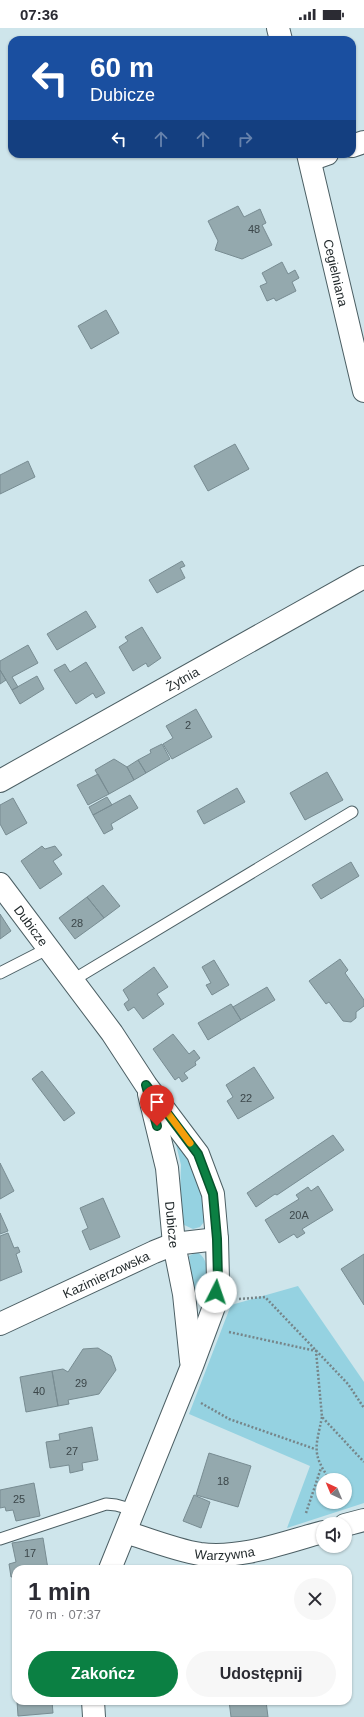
<!DOCTYPE html>
<html lang="pl">
<meta charset="utf-8">
<style>
:root{--surface:#fff;--page:#f7f7f7;--text:#2b2b33;--muted:#7c7c81;--accent:#0b8043}
body{margin:0;font-family:Helvetica,sans-serif;background:var(--page);color:var(--text);height:100vh;display:flex;flex-direction:column;font-size:15px;white-space:nowrap}
*{box-sizing:border-box;margin:0}
p{font-size:13px;color:var(--muted)}
.icon{flex:none;width:22px;height:22px;fill:none;stroke:currentColor;stroke-width:2;stroke-linecap:round;stroke-linejoin:round}
.map{position:relative;flex:1;overflow:hidden}
.details{position:absolute;left:12px;top:1537px;width:340px;height:140px;display:flex;flex-direction:column;background:var(--surface);border-radius:12px;box-shadow:0 1px 3px #0004}
.details>*{flex:none}
.hud{position:absolute;left:8px;top:8px;width:348px;height:122px;border-radius:12px;box-shadow:0 1px 3px #0004;background:#1a4fa0;color:#fff;overflow:hidden}
.needle{width:26px;rotate:316deg}
.tools{position:absolute;left:316px;top:1445px;display:grid;gap:8px}
.tools a{display:grid;place-items:center;width:36px;height:36px;border-radius:50%;background:var(--surface);box-shadow:0 1px 3px #0004;font-size:20px}
.pin{position:absolute;display:grid;place-items:center;width:34px;height:34px;color:#fff;margin:-41px -17px;border-radius:50% 50% 50% 0;rotate:-45deg;box-shadow:0 0 4px #0007}
.pin .icon{rotate:45deg}
.me{position:absolute;width:44px;margin:-22px;rotate:4deg;stroke-linejoin:round;filter:drop-shadow(0 0 3px #0008)}
.turn{display:flex;align-items:center;gap:14px;height:84px;padding:0 16px;font-size:18px}
.turn .icon{width:52px;height:52px;stroke-width:2.5}
.turn b{display:block;font-size:28px;line-height:34px}
.lanes{display:flex;align-items:center;height:38px;padding:0 16px;background:#0003;justify-content:center;gap:20px;direction:ltr}
.lanes .off{opacity:.35}
.round{display:grid;place-items:center;flex:none;width:42px;height:42px;border-radius:21px;background:var(--page)}
.head{display:flex;align-items:center;justify-content:space-between;height:68px;padding:0 16px}
h1{font-size:24px;font-weight:600;line-height:30px}
.action{display:flex;gap:8px;margin-top:auto;padding:8px 16px}
.action a{flex:1;height:46px;border-radius:24px;background:var(--accent);color:#fff;font-size:16px;font-weight:600;line-height:46px;text-align:center}
.action a+a{background:var(--page);color:var(--text)}
.status{display:flex;justify-content:space-between;align-items:center;height:28px;padding:0 20px;background:var(--surface);direction:ltr}
.status svg{height:11px;fill:currentColor}
.map>svg:first-child{display:block}
</style>
<div class="status"><b>07:36</b><svg viewBox="0 0 49 12"><path d="M0 12V9h3v3zM5 12V6h3v6zM10 12V3h3v9zM15 12V0h3v12zM26 1h20v11H26zM47 4h2v5h-2z"/></svg></div>
<div class="map">
<svg width="364" height="1689" viewBox="0 0 364 1689">
<rect width="100%" height="100%" fill="#cee5eb"/>
<!-- green -->
<path fill="#95d2e1" fill-rule="evenodd" d="M173,1104L187,1124L205,1175L204,1194L200,1199L193,1201L182,1196L180,1166L181,1137Z
M197,1224C211,1232 207,1251 205,1265L193,1262L189,1228Z
M298,1258L364,1354V1475L287,1500L310,1438L189,1386L231,1277ZM323,1452H345V1474H323Z"/>
<!-- building -->
<path fill="#94a9ae" stroke="#788c92" d="M238,178L244,189L260,181L266,195L262,197L272,217L242,231L215,222L218,213L208,193Z
M282,234L288,246L295,242L299,250L292,254L296,263L276,273L274,270L267,273L260,258L267,255L262,245Z
M106,282L119,305L91,321L78,298Z
M235,416L249,441L208,463L194,438Z
M28,433L35,449L0,466V447Z
M182,533L185,538L180,540L185,550L157,565L149,552Z
M86,583L96,599L57,622L47,606Z
M142,599L161,630L148,639L146,635L133,643L119,619L128,613L125,609Z
M28,617L38,635L12,649L18,659L12,662L0,642V633Z
M86,634L105,665L96,670L93,665L76,676L54,642L65,636L70,644Z
M0,642L6,652L0,656Z
M37,648L44,661L20,676L12,662Z
M196,681L212,709L172,731L163,716L173,710L166,698Z
M162,716L170,731L146,745L138,732L151,725L150,722Z
M114,731L127,739L134,752L109,766L95,742Z
M138,732L146,745L134,752L127,739Z
M327,744L343,772L305,792L290,765Z
M98,746L109,766L88,777L77,757Z
M237,760L245,774L204,796L197,783Z
M130,767L138,780L111,796L113,801L104,806L93,787Z
M107,769L112,777L93,787L89,779Z
M13,770L27,795L6,807L0,796V777Z
M42,818L45,821L55,818L62,827L53,833L62,846L40,861L21,833Z
M351,834L359,848L321,871L312,857Z
M103,857L120,878L104,890L87,869Z
M87,869L104,890L75,911L59,890Z
M0,886L11,903L0,911Z
M340,931L348,942L345,945L364,972V978L356,984V990L351,994L343,993L329,974L326,976L309,953Z
M214,932L229,957L212,967L206,957L211,955L202,939Z
M154,939L168,959L157,966L164,976L143,991L134,979L128,983L124,976L129,972L123,962Z
M267,959L275,972L241,992L233,979Z
M231,976L241,992L208,1012L198,995Z
M173,1006L189,1026L194,1022L200,1030L195,1034L196,1037L184,1045L188,1050L182,1054L179,1049L175,1052L153,1021Z
M254,1039L274,1070L238,1091L227,1073L233,1069L226,1057Z
M42,1043L75,1085L64,1093L32,1051Z
M333,1107L344,1122L277,1167L275,1166L256,1179L247,1165Z
M0,1135L14,1163L0,1171Z
M318,1158L333,1182L302,1201L305,1205L297,1210L294,1206L279,1215L265,1192L299,1171L296,1167L308,1159L311,1163Z
M103,1170L120,1209L90,1222L82,1203L88,1200L80,1180Z
M0,1185L8,1203L0,1206Z
M8,1205L14,1220L18,1219L20,1224L16,1226L22,1244L0,1253V1208Z
M364,1226V1277L341,1241Z
M98,1320L111,1328L116,1342L99,1366L68,1372L69,1376L58,1378L52,1343L63,1341L68,1344L83,1321Z
M52,1343L58,1378L26,1384L20,1349Z
M92,1399L98,1432L82,1435L83,1442L70,1445L69,1437L50,1440L46,1414L60,1412L59,1406Z
M209,1425L251,1438L238,1479L196,1467Z
M34,1455L40,1488L16,1493L13,1482L6,1483L5,1479L0,1480V1462Z
M194,1467L210,1474L201,1500L183,1493Z
M43,1510L48,1541H16V1548L11,1549L9,1536L16,1534L12,1515Z
M17,1673H52L53,1685L18,1688Z
M229,1673H266L268,1689H231Z"/>
<g fill="none" stroke-linecap="round" stroke-linejoin="round">
<defs>
<path id="lane" d="M0,945L49,920
M73,952L352,784
M0,1511L106,1476L116,1477L134,1482"/>
<g id="street">
<path d="M278,0L281,12"/>
<path d="M352,118L364,114"/>
<path id="s1" d="M308,126L364,363"/>
<path d="M310,132L327,126"/>
<path id="s2" d="M0,753L364,549"/>
<path id="s3" d="M0,856L112,1005L146,1057L198,1126L213,1166L217,1211L218,1252L215,1276L192,1338L110,1541"/>
<path id="s4" d="M149,1066L167,1140L174,1216L184,1266L191,1333"/>
<path id="s5" d="M0,1296L154,1224L174,1216L217,1211"/>
<path d="M345,1497L364,1492"/>
<path id="s6" d="M126,1504C147,1511 179,1523 200,1526C243,1531 282,1515 323,1504"/>
<path d="M93,1673L94,1689"/>
</g>
</defs>
<!-- lane casing -->
<use href="#lane" stroke="#4c5f64" stroke-width="13"/>
<!-- street casing -->
<use href="#street" stroke="#4c5f64" stroke-width="24"/>
<!-- path -->
<path stroke="#768589" stroke-width="2.5" stroke-dasharray="2 2" stroke-linecap="butt" d="M239,1271L265,1269L348,1356L364,1380
M229,1304L316,1323L322,1389L364,1434
M201,1375L229,1391L315,1421
M322,1389C316,1419 311,1425 330,1452
M306,1485L321,1440"/>
<!-- lane -->
<use href="#lane" stroke="#fff" stroke-width="11"/>
<!-- street -->
<use href="#street" stroke="#fff" stroke-width="22"/>
</g>
<g fill="none" stroke-linecap="round" stroke-linejoin="round">
<defs>
<path id="route" d="M157,1098L146,1057L198,1126L213,1166L217,1211L218,1252L216,1264"/>
</defs>
<!-- route casing -->
<use href="#route" stroke="#07532c" stroke-width="10"/>
<!-- route -->
<use href="#route" stroke="#0b8043" stroke-width="7"/>
<!-- slow -->
<path stroke="#f59e0b" stroke-width="7" d="M158,1072L190,1115"/>
</g>
<g text-anchor="middle" dominant-baseline="central" stroke-width="3.5" stroke-linejoin="round" paint-order="stroke">
<!-- number labels -->
<g font-size="11" fill="#3c474a">
<text x="254" y="201">48</text>
<text x="188" y="697">2</text>
<text x="77" y="895">28</text>
<text x="246" y="1070">22</text>
<text x="299" y="1187">20A</text>
<text x="81" y="1355">29</text>
<text x="39" y="1363">40</text>
<text x="72" y="1423">27</text>
<text x="223" y="1453">18</text>
<text x="19" y="1471">25</text>
<text x="30" y="1525">17</text>
</g>
<!-- street labels -->
<g font-size="13" fill="#1e2628" stroke="#fff">
<text stroke="none"><textPath href="#s1" startOffset="122">Cegielniana</textPath></text>
<text stroke="none"><textPath href="#s2" startOffset="209">Żytnia</textPath></text>
<text stroke="none"><textPath href="#s3" startOffset="52">Dubicze</textPath></text>
<text stroke="none"><textPath href="#s4" startOffset="133">Dubicze</textPath></text>
<text stroke="none"><textPath href="#s5" startOffset="117">Kazimierzowska</textPath></text>
<text stroke="none"><textPath href="#s6" startOffset="102">Warzywna</textPath></text>
</g>
</g>
</svg>
<div class="tools">
<a><svg class="needle" viewBox="-14 -14 28 28"><path d="M0-13l5 13h-10z" fill="#e53935"/><path d="M0 13l5-13h-10z" fill="#7c7c81"/></svg></a>
<a><svg class="icon" aria-label="sound" viewBox="0 0 24 24"><path d="M4 9h4l5-4v14l-5-4H4zM17 9q2 3 0 6"/></svg></a>
</div>
<div class="pin" style="left:157px;top:1098px;background:#d93025"><svg class="icon" aria-label="arrive" viewBox="0 0 24 24"><path d="M6 21V4h12l-3 4 3 4H6"/></svg></div>
<svg class="me" style="left:216px;top:1264px" viewBox="-20 -20 40 40"><circle r="19" fill="#fff"/><path d="M0-13L10 11 0 6-10 11z" fill="#0b8043"/></svg>
<div class="hud">
<div class="turn"><svg class="icon" aria-label="left" viewBox="0 0 24 24"><path d="M17 20v-9H6M10 6l-5 5 5 5"/></svg><div><b>60 m</b>Dubicze</div></div>
<div class="lanes"><svg class="icon" aria-label="left" viewBox="0 0 24 24"><path d="M17 20v-9H6M10 6l-5 5 5 5"/></svg><svg class="icon off" aria-label="ahead" viewBox="0 0 24 24"><path d="M12 20V5M6 11l6-6 6 6"/></svg><svg class="icon off" aria-label="ahead" viewBox="0 0 24 24"><path d="M12 20V5M6 11l6-6 6 6"/></svg><svg class="icon off" aria-label="right" viewBox="0 0 24 24"><path d="M7 20v-9h11M14 6l5 5-5 5"/></svg></div>
</div>
<section class="details">
<div class="head"><div><h1>1 min</h1><p>70 m · 07:37</p></div><a class="round"><svg class="icon" aria-label="close" viewBox="0 0 24 24"><path d="M6 6l12 12M18 6L6 18"/></svg></a></div>
<div class="action"><a>Zakończ</a><a>Udostępnij</a></div>
</section>
</div>
